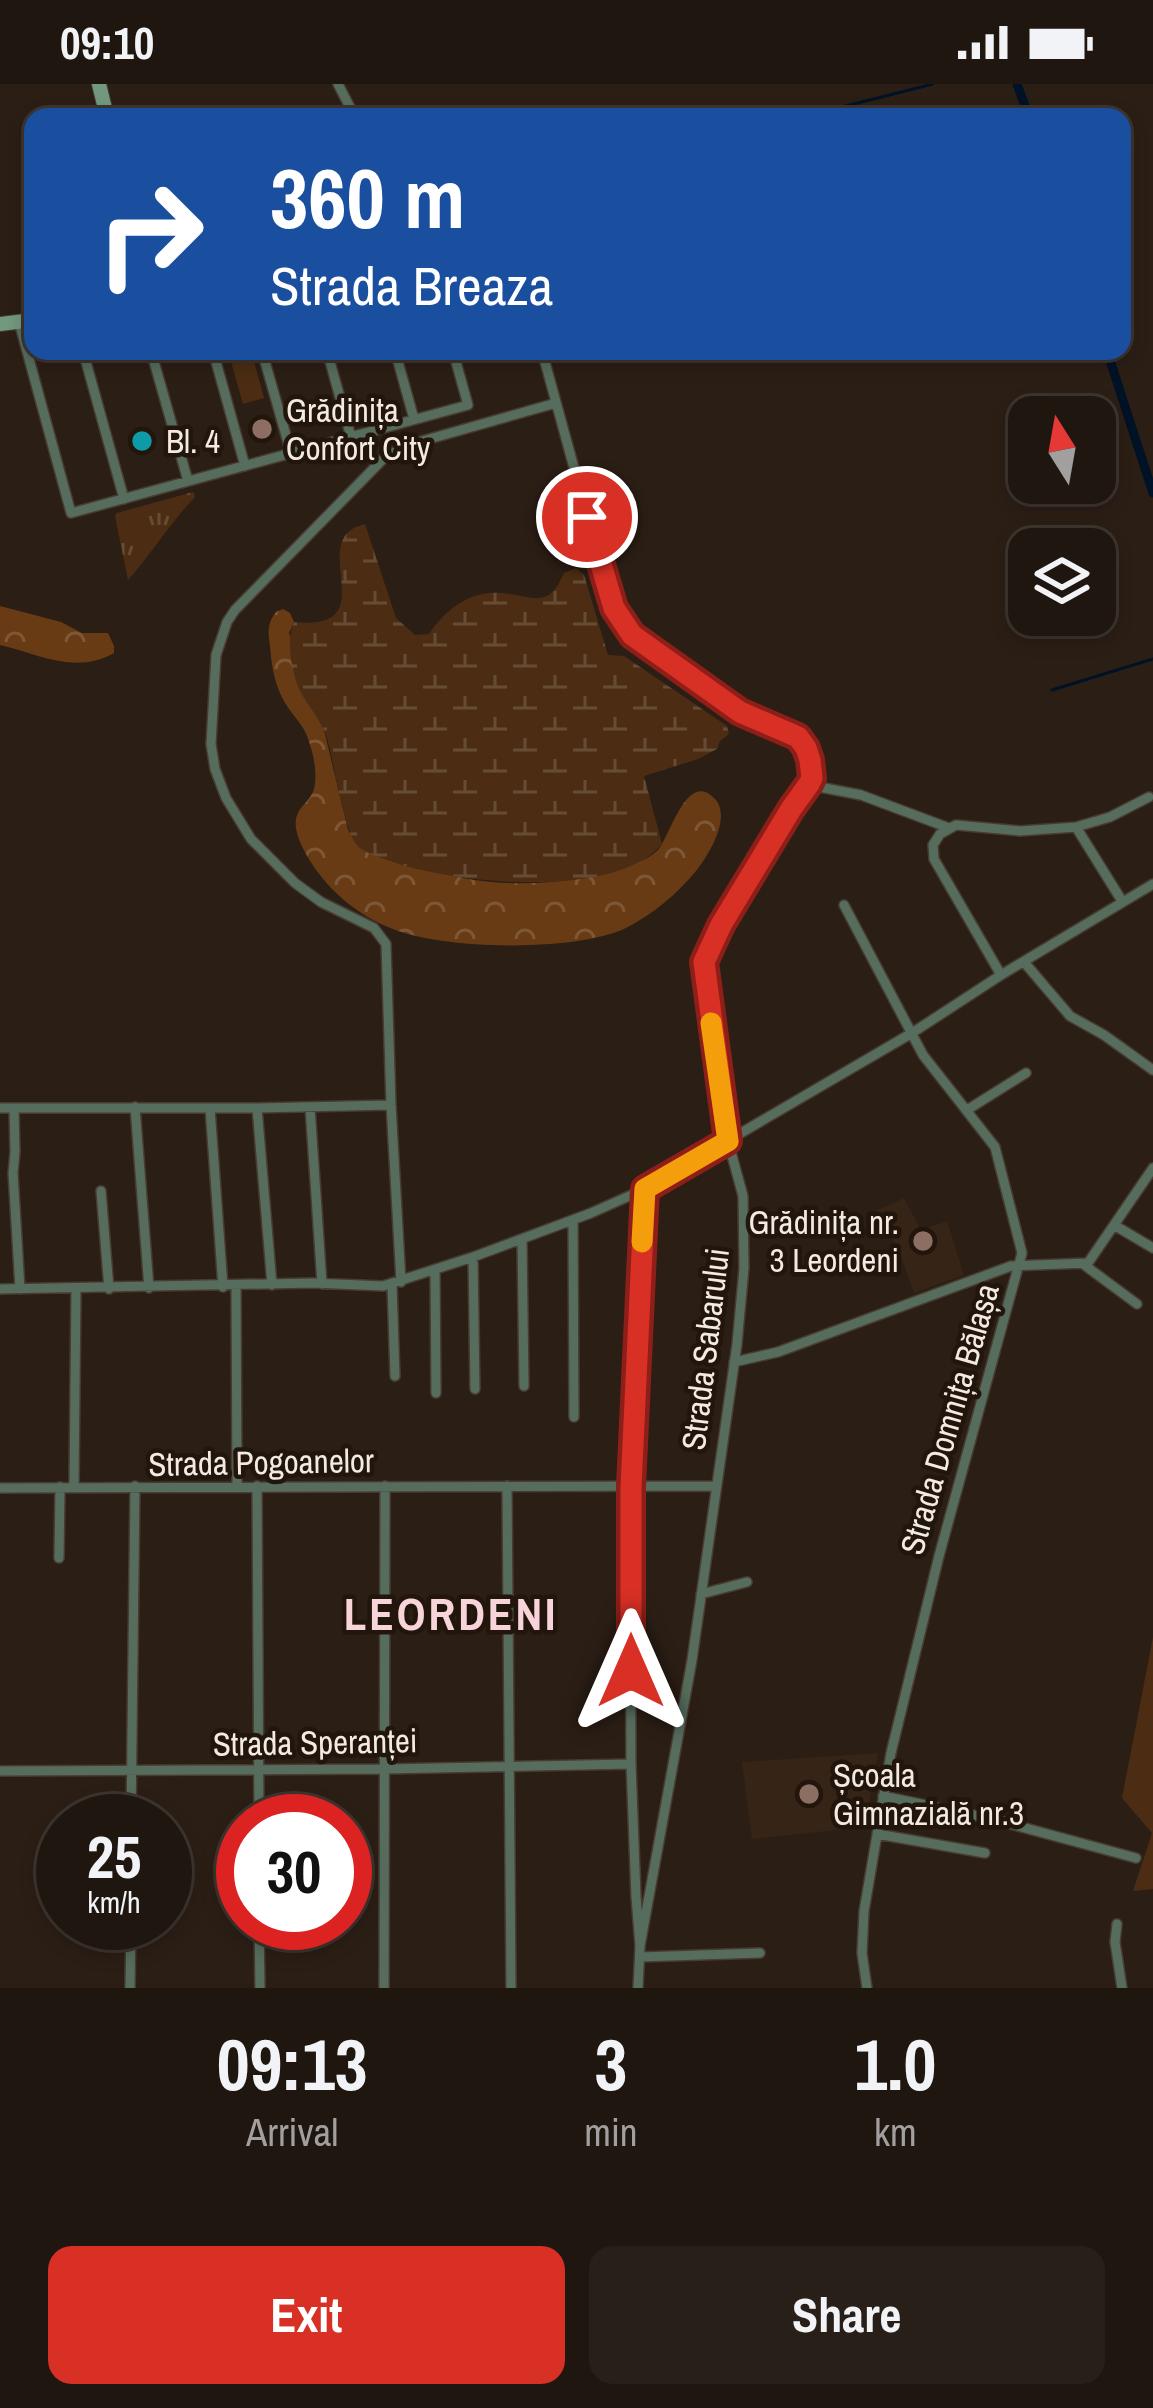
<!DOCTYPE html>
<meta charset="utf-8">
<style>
:root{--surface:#201610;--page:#281f19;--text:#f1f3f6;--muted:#a29f9f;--line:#3d3530;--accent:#d93025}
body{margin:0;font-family:"Archivo Narrow",sans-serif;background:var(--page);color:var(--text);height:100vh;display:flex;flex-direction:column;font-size:45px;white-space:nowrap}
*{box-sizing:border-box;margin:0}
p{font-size:39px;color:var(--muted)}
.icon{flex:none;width:66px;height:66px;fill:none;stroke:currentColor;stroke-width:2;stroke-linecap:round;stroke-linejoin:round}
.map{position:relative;height:1904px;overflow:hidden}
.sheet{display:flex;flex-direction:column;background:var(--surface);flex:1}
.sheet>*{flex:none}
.top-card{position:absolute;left:24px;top:24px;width:1107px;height:252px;border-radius:24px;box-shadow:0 6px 18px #0003,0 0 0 3px var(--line);background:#1a4fa0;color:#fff;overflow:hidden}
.needle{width:78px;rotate:349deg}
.controls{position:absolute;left:1008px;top:312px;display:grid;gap:24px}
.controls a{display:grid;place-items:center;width:108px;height:108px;border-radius:24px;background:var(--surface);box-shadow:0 6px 18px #0003,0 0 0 3px var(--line);font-size:60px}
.speed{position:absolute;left:36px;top:1710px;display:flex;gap:24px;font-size:60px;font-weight:700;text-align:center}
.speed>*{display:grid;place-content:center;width:156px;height:156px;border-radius:50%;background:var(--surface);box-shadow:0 6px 18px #0003,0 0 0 3px var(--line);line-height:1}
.speed small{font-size:30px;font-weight:400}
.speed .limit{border:18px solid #d22;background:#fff;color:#111}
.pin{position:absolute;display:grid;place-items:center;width:102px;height:102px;color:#fff;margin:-51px;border:6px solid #fff;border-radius:50%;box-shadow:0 3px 12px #0007}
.me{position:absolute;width:132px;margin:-66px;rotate:0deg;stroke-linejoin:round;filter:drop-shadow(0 0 9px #0008)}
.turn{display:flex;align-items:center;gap:42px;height:252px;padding:0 48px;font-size:54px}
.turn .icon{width:156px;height:156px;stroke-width:2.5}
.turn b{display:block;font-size:84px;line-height:102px}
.eta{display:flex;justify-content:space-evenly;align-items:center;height:204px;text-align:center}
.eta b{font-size:72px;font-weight:700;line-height:84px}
.primary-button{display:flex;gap:24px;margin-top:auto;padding:24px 48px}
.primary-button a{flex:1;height:138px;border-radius:24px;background:var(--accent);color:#fff;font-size:48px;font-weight:700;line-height:138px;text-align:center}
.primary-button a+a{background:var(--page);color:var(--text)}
.status{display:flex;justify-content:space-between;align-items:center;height:84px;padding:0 60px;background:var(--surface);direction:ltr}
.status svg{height:33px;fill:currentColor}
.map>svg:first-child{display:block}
</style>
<div class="status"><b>09:10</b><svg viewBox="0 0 49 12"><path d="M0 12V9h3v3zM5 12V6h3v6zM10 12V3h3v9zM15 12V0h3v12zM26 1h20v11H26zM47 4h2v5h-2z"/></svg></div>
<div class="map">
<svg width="1153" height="1904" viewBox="0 0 1153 1904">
<defs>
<pattern id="forest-crowns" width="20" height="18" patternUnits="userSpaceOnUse" patternTransform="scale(3)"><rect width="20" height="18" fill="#683b14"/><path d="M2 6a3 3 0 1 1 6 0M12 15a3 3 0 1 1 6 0" fill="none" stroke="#7e5836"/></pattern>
<pattern id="wetland-marsh" width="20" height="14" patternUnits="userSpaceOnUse" patternTransform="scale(3)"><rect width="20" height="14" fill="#4c2d13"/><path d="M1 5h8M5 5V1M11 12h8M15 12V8" fill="none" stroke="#664c35"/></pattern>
<pattern id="park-tufts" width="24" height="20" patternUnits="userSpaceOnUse" patternTransform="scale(3)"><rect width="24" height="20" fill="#4c2d13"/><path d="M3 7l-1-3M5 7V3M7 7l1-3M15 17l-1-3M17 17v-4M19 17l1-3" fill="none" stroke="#664c35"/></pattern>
</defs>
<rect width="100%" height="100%" fill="#2b1e15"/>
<!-- built -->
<path fill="#362417" d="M904,1114L921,1146L947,1137L964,1191L914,1209L899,1167L876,1127Z
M878,1669L865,1743L752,1755L742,1678Z"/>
<!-- grass -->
<path fill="#4c2d13" d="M1153,1553V1805L1133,1807L1152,1749L1122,1714Z"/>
<!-- forest -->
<path fill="url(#forest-crowns)" d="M0,522L61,538L82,549H108L114,562V569C75,591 39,570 0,561Z
M283,525L290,529L294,538L289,549L314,627L324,646L348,746L360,764C397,774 436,790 474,796C524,803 578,799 626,782C638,778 649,775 658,766C670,752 687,686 714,714C733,732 708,772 696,787C676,811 653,830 626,844C575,868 445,866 393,845C356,831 325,804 306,770C299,757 291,740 299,727C304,719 311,715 314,705C318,687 313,668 307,652C303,642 298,637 292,629C276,608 272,587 270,562C268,547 267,540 276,528Z"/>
<!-- wetland -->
<path fill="url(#wetland-marsh)" d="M365,440L396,534L415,551L429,550C445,526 470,506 501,509C533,511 548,527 564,489L576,484L584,491L608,571L624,572L727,642L729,650L720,657L717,665L698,675L644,692L662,760C616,816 452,800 390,777C379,773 366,770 357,761C343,746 334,673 325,648C318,631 303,617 297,600C291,581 286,556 294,538C389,548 302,454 365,440Z"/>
<!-- park -->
<path fill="url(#park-tufts)" d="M228,267H251L264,314L243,320Z
M193,408L195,413C170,439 152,469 128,496L115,432L117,429Z"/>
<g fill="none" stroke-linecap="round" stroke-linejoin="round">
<!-- stream -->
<path stroke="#001225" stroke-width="3" d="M802,33L933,0
M1052,606L1153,575"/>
<!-- canal -->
<path stroke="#001225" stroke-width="9" d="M1017,0L1029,33
M1107,267L1153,409"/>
<defs>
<path id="street" d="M338,0L355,33
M19,238L71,429L468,321L453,267
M83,267L124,415
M151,267L188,397
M213,267L245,382
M262,267L291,369
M327,267L351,353
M395,267L414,335
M542,267L608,508L622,539L644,561L740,628L798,653L809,670L812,689L809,701L791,725L712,857L704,879L728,1057L743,1112L744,1184L737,1260L692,1576L640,1862
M809,701L861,711L949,744
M1076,743L1110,733L1149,713
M844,821L923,971L995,1063L1022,1169L939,1472L891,1669L864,1827L862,1869L867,1904
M1024,878L1070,932L1104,951L1153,986
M1001,891L934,775L933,761L940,750L956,741L1020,747L1076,743L1122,817
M135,1023L149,1204
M310,1023L322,1200
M0,1024H257L391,1021
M14,1024L15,1068L13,1089L20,1205
M210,1024L223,1203
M257,1024L272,1201
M967,1026L1026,989
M101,1107L109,1205
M573,1136L574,1333
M1114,1141L1153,1164
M522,1155L524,1302
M473,1173L475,1305
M1083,1180L1137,1220
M435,1186L436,1309
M401,1198L391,1021L386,860L374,844L321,818L295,799L251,755L226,714L215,685L211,660L216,571L227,538L235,526L385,373L408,361L556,319
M392,1201L395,1292
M236,1202L237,1402
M0,1205L313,1199L383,1202L473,1173L591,1129L645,1105L912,949L1001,891L1153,800
M734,1278L778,1268L1011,1182L1088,1179L1153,1084
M74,1402L76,1205
M257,1402L259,1737
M507,1402L511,1904
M0,1404L716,1402
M59,1474L60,1403
M701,1510L747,1498
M0,1687L384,1685L631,1680
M883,1712L992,1735L1136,1774
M131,1737L135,1402
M877,1750L985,1769
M259,1839L260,1904
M1117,1840L1115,1858L1122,1904
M640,1873L760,1869
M130,1904L131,1839
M384,1904L385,1402
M638,1904L640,1862L636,1813L631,1680L630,1403L645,1105"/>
<path id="secondary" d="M99,0L107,33
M0,240L33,236"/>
</defs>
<!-- street casing -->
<use href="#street" stroke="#473b32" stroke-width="12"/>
<!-- secondary casing -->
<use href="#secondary" stroke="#473b32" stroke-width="16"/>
<!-- street -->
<use href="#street" stroke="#566d5d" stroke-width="9"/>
<!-- secondary -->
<use href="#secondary" stroke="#72987f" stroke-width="14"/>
</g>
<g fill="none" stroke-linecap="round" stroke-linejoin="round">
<defs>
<path id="route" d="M587,433L614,524L632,551L740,628L798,653L806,664L810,676L812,694L809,700L791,725L721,841L704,878L728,1057L645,1105L631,1403V1587"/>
</defs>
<!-- route casing -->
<use href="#route" stroke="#8d1f18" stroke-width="30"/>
<!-- route -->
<use href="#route" stroke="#d93025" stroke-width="21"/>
<!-- slow -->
<path stroke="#f59e0b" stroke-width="21" d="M642,1158L645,1105L728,1057L711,939"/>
</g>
<!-- markers -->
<g fill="#8d6e63" stroke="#21150c" stroke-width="4.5">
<circle cx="262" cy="345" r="12"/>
<circle cx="923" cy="1157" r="12"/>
<circle cx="809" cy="1710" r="12"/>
</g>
<circle fill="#0f9aa8" stroke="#21150c" stroke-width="4.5" cx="142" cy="357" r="12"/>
<g text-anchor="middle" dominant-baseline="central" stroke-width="9" stroke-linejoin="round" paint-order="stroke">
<!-- poi labels -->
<g font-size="33" fill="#f3eae4" stroke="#21150c" text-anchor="start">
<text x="286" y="326">Grădinița<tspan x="286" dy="38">Confort City</tspan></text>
<text x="166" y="357">Bl. 4</text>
<text x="899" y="1138" text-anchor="end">Grădinița nr.<tspan x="899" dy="38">3 Leordeni</tspan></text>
<text x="833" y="1691">Școala<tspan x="833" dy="38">Gimnazială nr.3</tspan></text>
</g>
<!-- street labels -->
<g font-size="33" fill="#f3eae4" stroke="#21150c">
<text transform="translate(705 1265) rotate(-83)">Strada Sabarului</text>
<text transform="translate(949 1335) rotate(-74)">Strada Domnița Bălașa</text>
<text transform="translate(261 1378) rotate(-1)">Strada Pogoanelor</text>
<text transform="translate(315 1658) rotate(-1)">Strada Speranței</text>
</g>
<!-- district labels -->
<g font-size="45" font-weight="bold" letter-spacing="3" fill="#f7d4d9" stroke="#21150c">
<text x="451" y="1529">LEORDENI</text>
</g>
</g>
</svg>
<div class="controls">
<a><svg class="needle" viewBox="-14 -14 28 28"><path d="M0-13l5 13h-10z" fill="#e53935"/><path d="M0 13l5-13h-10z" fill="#a29f9f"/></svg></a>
<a><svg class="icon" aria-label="layers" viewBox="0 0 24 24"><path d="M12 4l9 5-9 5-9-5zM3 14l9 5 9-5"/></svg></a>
</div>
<div class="speed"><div>25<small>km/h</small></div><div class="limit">30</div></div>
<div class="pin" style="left:587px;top:433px;background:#d93025"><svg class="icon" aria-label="arrive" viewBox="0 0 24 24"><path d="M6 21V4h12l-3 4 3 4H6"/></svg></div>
<svg class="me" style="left:631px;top:1587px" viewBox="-20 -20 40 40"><path d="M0-17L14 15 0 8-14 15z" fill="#d93025" stroke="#fff" stroke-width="4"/></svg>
<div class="top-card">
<div class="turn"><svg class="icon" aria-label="right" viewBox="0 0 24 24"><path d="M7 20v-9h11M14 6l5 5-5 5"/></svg><div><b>360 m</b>Strada Breaza</div></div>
</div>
</div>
<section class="sheet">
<div class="eta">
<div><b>09:13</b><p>Arrival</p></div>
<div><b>3</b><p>min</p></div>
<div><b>1.0</b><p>km</p></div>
</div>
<div class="primary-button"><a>Exit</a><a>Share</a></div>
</section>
